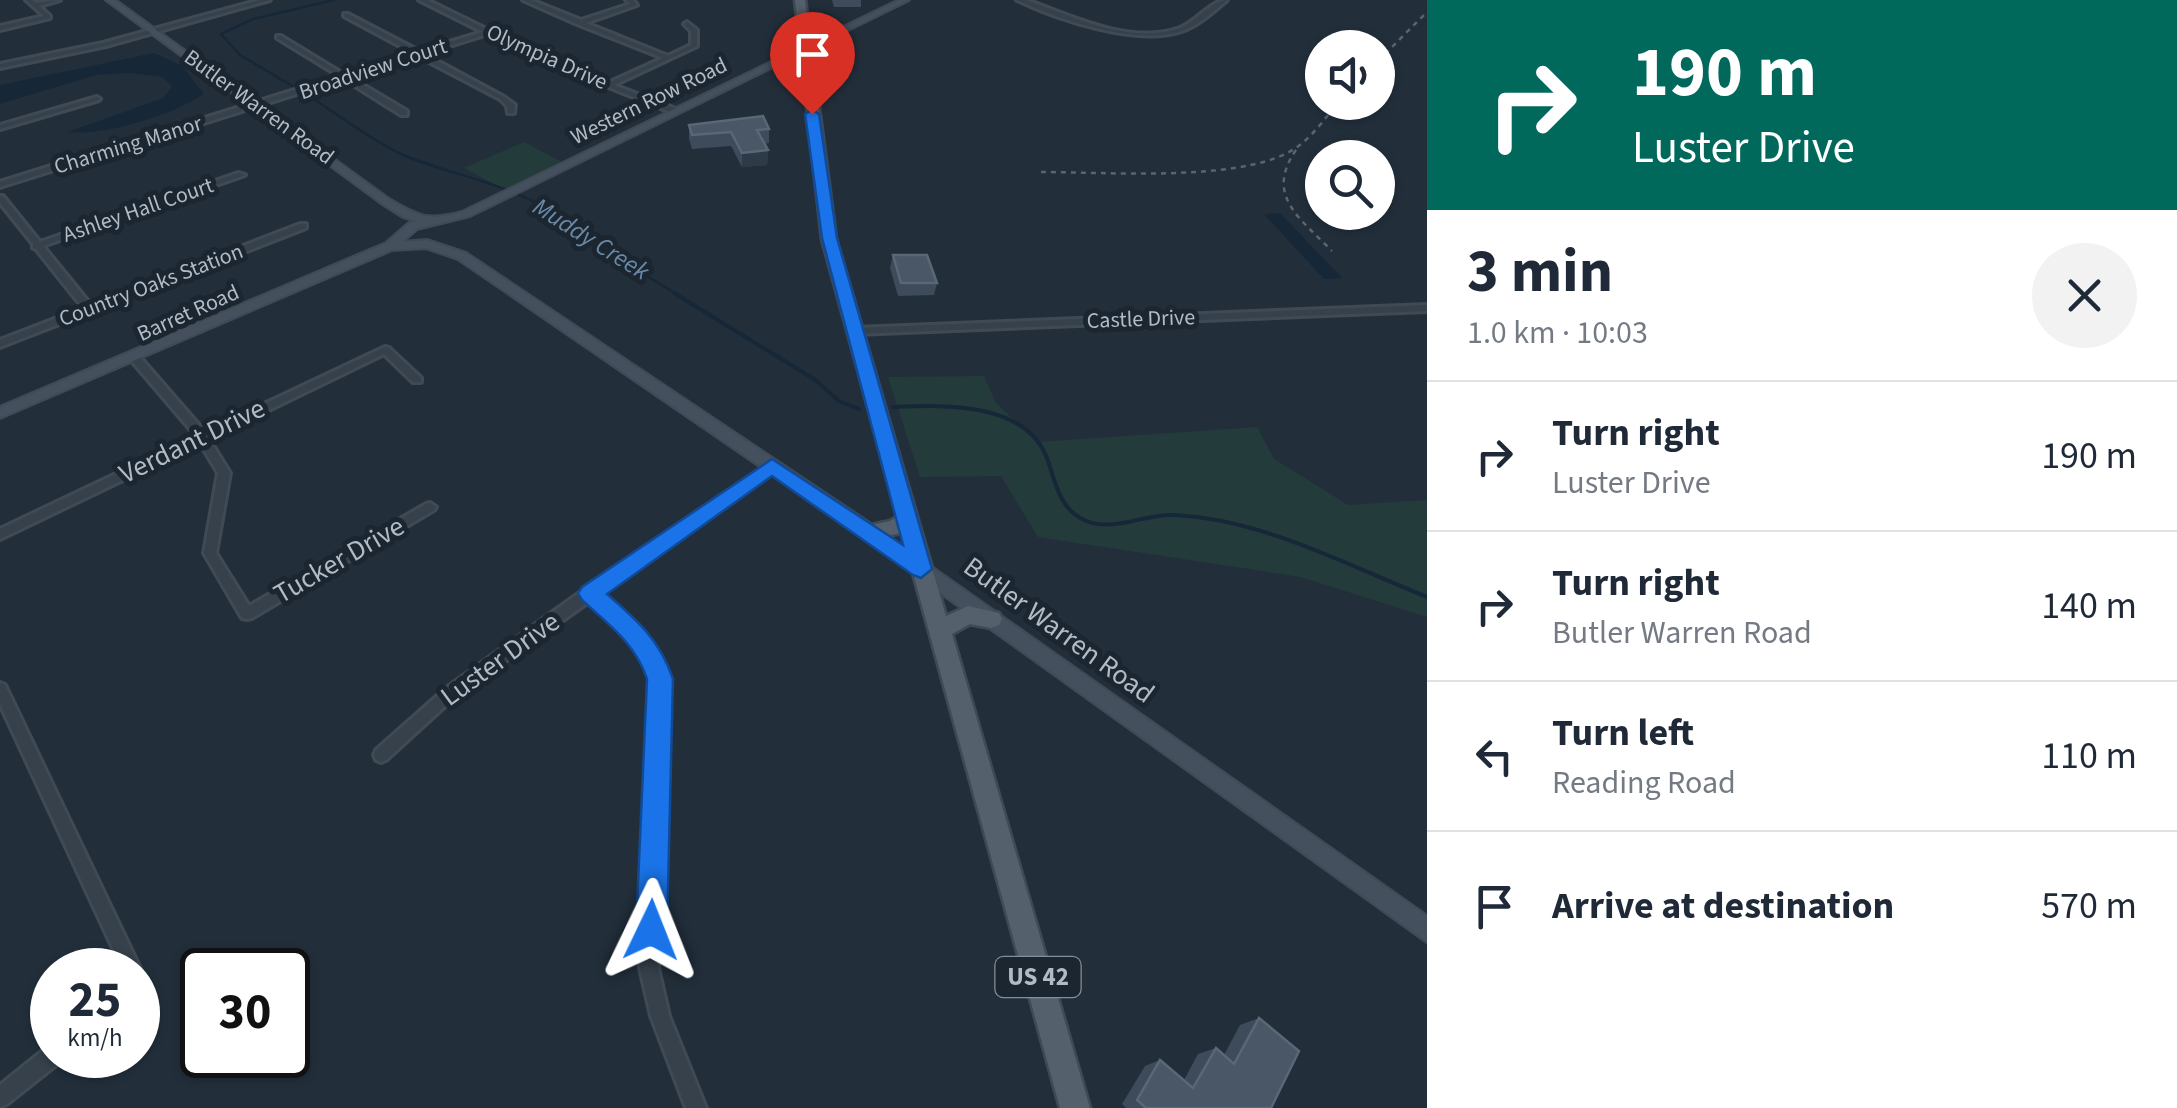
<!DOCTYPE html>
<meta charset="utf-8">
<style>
:root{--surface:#fff;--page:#f2f2f3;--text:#1f2937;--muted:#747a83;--line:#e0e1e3}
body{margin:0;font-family:"Source Sans 3",sans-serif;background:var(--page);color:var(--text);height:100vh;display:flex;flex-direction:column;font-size:38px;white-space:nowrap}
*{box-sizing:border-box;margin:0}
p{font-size:32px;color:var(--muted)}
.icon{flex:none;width:55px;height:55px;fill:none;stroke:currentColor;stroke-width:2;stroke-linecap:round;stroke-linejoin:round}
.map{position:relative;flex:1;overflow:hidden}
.side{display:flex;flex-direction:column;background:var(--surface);width:750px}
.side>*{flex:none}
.banner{background:#00695c;color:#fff;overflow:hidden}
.controls{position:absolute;left:1305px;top:30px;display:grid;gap:20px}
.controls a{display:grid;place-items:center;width:90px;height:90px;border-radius:50%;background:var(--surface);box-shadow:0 2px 8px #0004;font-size:50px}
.speed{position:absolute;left:30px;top:948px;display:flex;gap:20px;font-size:50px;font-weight:700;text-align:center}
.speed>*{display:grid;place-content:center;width:130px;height:130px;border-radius:50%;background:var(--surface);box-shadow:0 2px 8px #0004;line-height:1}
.speed small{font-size:25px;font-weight:400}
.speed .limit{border:5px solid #111;border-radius:15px;background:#fff;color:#111}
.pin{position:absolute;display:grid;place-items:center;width:85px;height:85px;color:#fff;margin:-102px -42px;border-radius:50% 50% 50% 0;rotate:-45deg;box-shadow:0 0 10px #0007}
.pin .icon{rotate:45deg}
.me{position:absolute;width:110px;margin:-55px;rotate:2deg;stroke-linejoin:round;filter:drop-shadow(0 0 8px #0008)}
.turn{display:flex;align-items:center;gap:35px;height:210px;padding:0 40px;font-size:45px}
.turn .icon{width:130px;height:130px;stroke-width:2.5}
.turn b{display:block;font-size:70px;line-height:85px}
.round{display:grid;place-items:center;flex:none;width:105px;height:105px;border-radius:52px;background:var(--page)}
.head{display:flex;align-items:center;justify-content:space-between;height:170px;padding:0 40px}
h1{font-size:60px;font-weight:700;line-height:75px}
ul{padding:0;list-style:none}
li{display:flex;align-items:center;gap:30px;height:150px;padding:0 40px;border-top:2px solid var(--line)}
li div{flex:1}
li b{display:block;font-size:38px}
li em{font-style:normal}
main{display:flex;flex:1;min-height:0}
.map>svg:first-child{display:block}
</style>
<main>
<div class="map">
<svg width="1427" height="1108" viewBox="0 0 1427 1108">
<rect width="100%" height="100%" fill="#222f3b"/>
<!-- green -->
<path fill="#243b3c" d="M524,142L564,163L511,193L464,168Z
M984,376L996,403L1038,442L1257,427L1274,459L1348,505L1427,500V617L1301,577L1038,537L1001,476L920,477L888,377Z"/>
<!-- water -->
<path fill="#162738" d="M154,53L182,66L204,94C172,115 106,136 68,132L163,98L172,87L163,77L130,73L96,75L0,104V85Z
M1280,213L1342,278L1324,279L1264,214Z"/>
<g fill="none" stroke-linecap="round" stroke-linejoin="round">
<!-- stream-far1 -->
<path stroke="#162738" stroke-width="2.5" d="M294,87L240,55L221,34L253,19L334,0
M309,96C339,115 369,139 401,154C452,177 533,186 568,228L678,295"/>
<!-- stream -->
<path stroke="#162738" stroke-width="4" d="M674,293L814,379L839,401L859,409
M893,407C944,405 1028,401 1048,461C1055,482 1060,508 1082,519C1110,534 1143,514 1172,515C1260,518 1347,565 1427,597"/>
<defs>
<path id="street" d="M26,0H32L36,3L60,0L39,6L50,16V18L0,30V26L44,16Z
M260,0H270L106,46L0,68V64L103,43Z
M419,0H427L548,59L608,83L663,58L577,24L523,0H531L581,20L630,4L626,0H633L637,5L586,23L668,56L691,45V31L684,24L687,22L697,30V46L614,85L676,109L677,111L673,113L544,61L488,34L424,54L504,97L515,105L514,113H508L507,106L500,99L418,56L350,77L407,111V115H401L344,79L0,187V182L339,76L277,38V36H281L345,75L413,53L344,16V14H348L419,51L483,32Z
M1017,0H1026C1072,16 1130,46 1180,28C1197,21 1209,2 1227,0C1214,11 1199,25 1182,31C1137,46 1059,20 1017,0Z
M97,97L100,99L99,100L0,129V125Z
M238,173L245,175L43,246L91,305L300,224H306V228L0,347V340L83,308L36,249L33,248V244L0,203V196H3L40,242Z
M1427,305V311L855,334L850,331L855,328Z
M385,347L389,348L421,378V382H413L384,354L209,439L230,473L216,553L249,606L426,504L430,503L436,507L434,510L252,618L247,619L242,618L204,553L218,473L200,443L0,539V529L196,436L131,360V356H139L205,432Z
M772,462L778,466L776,469L600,594C629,619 653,643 667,679L658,968L669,1016L706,1108H686L651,1016L640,968L653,679C641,646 617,624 590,601L455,697L386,760L381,762L376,760L374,755L376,750L445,689L585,589Z
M0,683L5,685L138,964L141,970L139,974L144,976L147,987L144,993L138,996V970H123L0,704Z
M52,1046V1055H62L60,1062L7,1104L0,1107V1085L46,1048Z"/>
<path id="secondary" d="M106,0H115L389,199C419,217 428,221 462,212L899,0H909L470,216L417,229L402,242L427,240L466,253L862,518L1427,916V942L850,528L458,259L426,248L392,250L0,418V407L386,243L409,223L417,221L403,217L381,203Z"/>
<path id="primary" d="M795,0H805L836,239L946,616L968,606L999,613L1002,619L999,625L991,628L970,624L952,634L1090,1108H1060L902,533L870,539L860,532L863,527L890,521L898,516L822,239Z"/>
</defs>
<!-- street casing -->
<use href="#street" stroke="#3f4a54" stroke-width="6"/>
<!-- secondary casing -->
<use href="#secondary" stroke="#3f4a54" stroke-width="4"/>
<!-- primary casing -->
<use href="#primary" stroke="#3f4a54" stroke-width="5"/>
<!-- street -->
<use href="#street" fill="#36414b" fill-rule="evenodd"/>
<!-- secondary -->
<use href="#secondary" fill="#44505e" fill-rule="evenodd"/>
<!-- primary -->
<use href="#primary" fill="#54606b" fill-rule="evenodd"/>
<!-- rail -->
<path stroke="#586572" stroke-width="2.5" stroke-dasharray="5 5" stroke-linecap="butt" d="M1378,61L1427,12
M1296,150C1264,196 1301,219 1332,251
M1041,172C1107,172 1233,182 1289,152C1310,141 1324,119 1339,102"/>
</g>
<!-- wall -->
<path fill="#3d4b5a" d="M832,0H861V7H834Z
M689,125L769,129V143L764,144L768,150L767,165L742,167L731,146L692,149L689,139Z
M893,255L937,283L934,295L898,296L890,268Z
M1259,1018L1271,1108H1126L1122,1104L1145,1066L1160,1060L1184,1080L1198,1054L1216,1048L1224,1055L1240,1025Z"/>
<!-- shaded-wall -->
<path fill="#2d3b49" d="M768,150L767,165L742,167V153Z"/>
<!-- building -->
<path fill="#495766" stroke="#5a6775" stroke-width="2.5" d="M763,116L769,129L757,130L768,150L742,153L731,132L692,135L689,125Z
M893,255H927L937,283H901Z
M1259,1018L1299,1051L1271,1108H1146L1137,1100L1160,1060L1193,1088L1216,1048L1234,1064Z"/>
<!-- route -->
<path fill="#1a73e8" stroke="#114b97" stroke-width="2.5" d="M812,110L819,114L837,238L932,569L921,578L913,575L772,476L607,594C637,620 660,640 673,679L667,930L662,941L651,946L640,941L636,930L647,679C636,644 608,624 582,600L578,593L582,587L772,459L903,545L822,238L805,114Z"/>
<g text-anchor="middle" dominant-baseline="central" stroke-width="10" stroke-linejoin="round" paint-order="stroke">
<!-- far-street labels -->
<g font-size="22" fill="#b1bbc7" stroke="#1b2630">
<text transform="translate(547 57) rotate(24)">Olympia Drive</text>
<text transform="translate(373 69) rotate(-18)">Broadview Court</text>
<text transform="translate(649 101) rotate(-26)">Western Row Road</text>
<text transform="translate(259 107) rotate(36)">Butler Warren Road</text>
<text transform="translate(128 145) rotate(-17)">Charming Manor</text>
<text transform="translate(138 210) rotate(-19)">Ashley Hall Court</text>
<text transform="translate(151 285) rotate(-21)">Country Oaks Station</text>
<text transform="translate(188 313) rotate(-24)">Barret Road</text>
<text transform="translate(1141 319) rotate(-2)">Castle Drive</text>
</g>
<!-- far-water labels -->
<g font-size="25" font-style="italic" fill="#6a89a6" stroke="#1b2630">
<text transform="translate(591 239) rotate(32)">Muddy Creek</text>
</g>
<!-- shield labels -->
<rect fill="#1b2630" stroke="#848e9a" stroke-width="2.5" x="995.5" y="957" width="85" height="40" rx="8"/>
<g font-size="25" font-weight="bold" fill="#b1bbc7">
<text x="1038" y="977">US 42</text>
</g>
<!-- street labels -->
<g font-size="28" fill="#b1bbc7" stroke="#1b2630">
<text transform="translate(192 441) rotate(-26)">Verdant Drive</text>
<text transform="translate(339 560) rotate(-30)">Tucker Drive</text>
<text transform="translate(1059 630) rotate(36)">Butler Warren Road</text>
<text transform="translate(500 659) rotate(-36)">Luster Drive</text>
</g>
</g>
</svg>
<div class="controls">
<a><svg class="icon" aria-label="sound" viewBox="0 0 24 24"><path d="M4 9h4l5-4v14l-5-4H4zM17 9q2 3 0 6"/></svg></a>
<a><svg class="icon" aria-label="search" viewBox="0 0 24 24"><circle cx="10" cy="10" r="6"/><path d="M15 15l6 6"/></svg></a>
</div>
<div class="speed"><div>25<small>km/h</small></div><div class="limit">30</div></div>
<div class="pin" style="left:812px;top:114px;background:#d93025"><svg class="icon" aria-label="arrive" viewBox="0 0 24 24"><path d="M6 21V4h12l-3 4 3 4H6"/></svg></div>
<svg class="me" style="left:651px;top:930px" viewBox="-20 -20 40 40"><path d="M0-17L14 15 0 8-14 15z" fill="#1a73e8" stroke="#fff" stroke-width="4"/></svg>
</div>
<section class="side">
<div class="banner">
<div class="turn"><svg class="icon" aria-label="right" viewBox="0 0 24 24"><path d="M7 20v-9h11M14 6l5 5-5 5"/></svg><div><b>190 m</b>Luster Drive</div></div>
</div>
<div class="head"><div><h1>3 min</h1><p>1.0 km · 10:03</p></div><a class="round"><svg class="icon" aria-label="close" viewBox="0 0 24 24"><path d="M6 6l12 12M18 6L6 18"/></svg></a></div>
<ul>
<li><svg class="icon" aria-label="right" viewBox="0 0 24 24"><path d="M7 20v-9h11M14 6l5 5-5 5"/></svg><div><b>Turn right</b><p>Luster Drive</p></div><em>190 m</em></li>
<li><svg class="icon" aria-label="right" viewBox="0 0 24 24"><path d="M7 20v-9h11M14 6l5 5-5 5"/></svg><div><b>Turn right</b><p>Butler Warren Road</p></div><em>140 m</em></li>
<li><svg class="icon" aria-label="left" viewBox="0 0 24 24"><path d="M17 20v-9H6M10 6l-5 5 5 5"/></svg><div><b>Turn left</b><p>Reading Road</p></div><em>110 m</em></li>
<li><svg class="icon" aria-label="arrive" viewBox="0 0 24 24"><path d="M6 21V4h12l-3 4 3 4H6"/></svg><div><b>Arrive at destination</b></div><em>570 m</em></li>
</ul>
</section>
</main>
